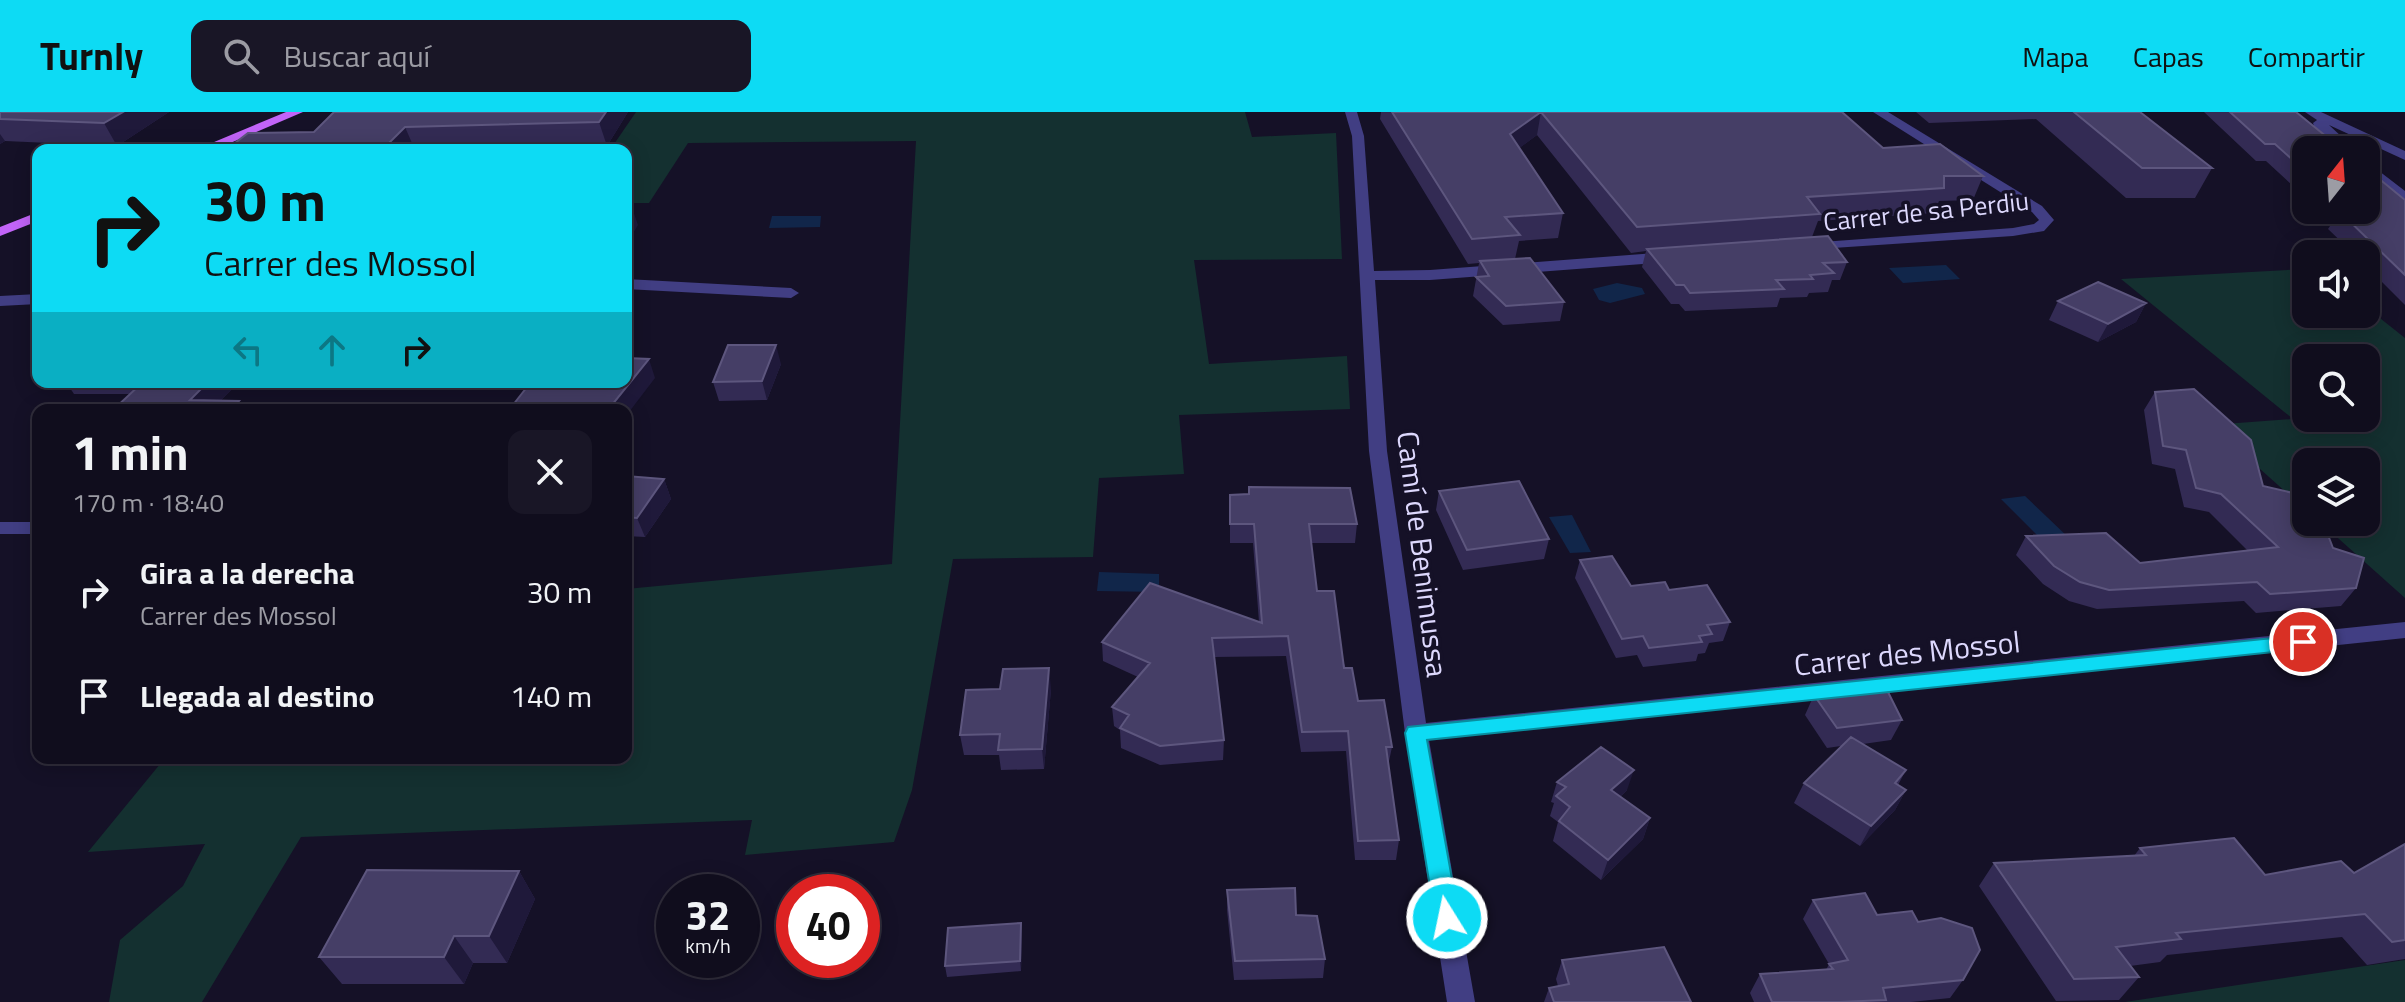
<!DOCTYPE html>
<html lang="es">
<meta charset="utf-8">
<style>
:root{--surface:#100d1d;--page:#191626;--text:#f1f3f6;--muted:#9c9ca4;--line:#302d3b;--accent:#0ddbf4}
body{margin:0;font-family:"Titillium Web",sans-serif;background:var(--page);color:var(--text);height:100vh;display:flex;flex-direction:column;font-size:30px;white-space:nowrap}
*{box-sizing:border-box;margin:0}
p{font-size:26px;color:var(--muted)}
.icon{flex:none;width:44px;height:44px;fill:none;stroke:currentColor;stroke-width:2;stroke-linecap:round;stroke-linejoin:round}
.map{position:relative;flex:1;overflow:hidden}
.details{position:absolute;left:32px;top:292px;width:600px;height:360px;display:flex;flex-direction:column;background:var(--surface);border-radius:16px;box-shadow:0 4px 20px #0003,0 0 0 2px var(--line)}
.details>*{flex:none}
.banner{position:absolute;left:32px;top:32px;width:600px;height:244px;border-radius:16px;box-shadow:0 4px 20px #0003,0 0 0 2px var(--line);background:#0ddbf4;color:#111;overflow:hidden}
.needle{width:52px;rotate:17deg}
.fabs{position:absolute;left:2292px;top:24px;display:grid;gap:16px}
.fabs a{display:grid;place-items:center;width:88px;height:88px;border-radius:16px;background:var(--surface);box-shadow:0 4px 20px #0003,0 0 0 2px var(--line);font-size:40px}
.speed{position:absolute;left:656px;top:762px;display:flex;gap:16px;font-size:40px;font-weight:700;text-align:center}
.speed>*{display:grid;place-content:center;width:104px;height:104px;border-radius:50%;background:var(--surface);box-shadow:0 4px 20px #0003,0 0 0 2px var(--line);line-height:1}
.speed small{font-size:20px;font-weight:400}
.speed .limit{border:12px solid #d22;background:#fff;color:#111}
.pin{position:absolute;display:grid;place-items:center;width:68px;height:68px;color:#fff;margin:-34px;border:4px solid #fff;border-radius:50%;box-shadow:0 2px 8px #0007}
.me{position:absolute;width:88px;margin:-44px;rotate:350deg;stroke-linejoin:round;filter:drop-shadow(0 0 6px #0008)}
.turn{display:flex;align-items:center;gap:28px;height:168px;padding:0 40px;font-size:36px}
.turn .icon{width:104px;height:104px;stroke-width:2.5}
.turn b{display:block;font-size:56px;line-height:68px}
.lanes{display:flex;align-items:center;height:76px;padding:0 40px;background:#0003;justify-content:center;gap:40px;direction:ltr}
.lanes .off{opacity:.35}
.round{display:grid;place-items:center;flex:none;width:84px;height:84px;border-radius:16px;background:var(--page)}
.summary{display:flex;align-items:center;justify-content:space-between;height:136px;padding:0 40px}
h1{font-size:48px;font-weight:700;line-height:60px}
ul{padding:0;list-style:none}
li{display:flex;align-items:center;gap:24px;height:104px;padding:0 40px}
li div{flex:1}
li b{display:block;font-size:30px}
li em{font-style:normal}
header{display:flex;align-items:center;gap:48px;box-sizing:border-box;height:112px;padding:0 40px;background:var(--accent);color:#111}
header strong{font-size:38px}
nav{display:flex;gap:44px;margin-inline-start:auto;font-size:28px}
.search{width:560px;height:72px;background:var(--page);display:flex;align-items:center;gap:20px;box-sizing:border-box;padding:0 28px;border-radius:16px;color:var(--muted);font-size:30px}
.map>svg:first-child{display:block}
</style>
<header>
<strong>Turnly</strong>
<div class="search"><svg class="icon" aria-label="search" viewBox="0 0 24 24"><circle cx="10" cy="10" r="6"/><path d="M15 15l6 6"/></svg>Buscar aquí</div>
<nav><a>Mapa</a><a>Capas</a><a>Compartir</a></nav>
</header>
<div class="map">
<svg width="2405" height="890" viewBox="0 0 2405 890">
<rect width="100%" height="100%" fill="#151127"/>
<!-- green -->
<path fill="#143030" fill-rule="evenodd" d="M636,0H1245L1252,25L1336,21L1342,147L1194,148L1209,252L1347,244L1350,297L1179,303L1184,362L1099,366L1093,445L953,447L912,678L894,730L745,743L752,708L301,725L202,890H109L120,828L183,774L205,732L88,740L165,646H626V477L892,452L916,29L688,31L649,91H626V38H610Z
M2306,157V202H2366V195L2405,226V486L2320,410H2366V350H2306V398L2211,313L2293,307L2121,167ZM2306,246H2366V306H2306Z
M2405,848V890H2125Z"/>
<!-- water -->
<path fill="#11264a" d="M772,104H821L820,115L769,116Z
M1946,153L1960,167L1903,171L1889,156Z
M1617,171L1642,176L1645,182L1610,191L1599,188L1593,177Z
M2025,384L2069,426L2044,430L2001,387Z
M1572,403L1591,440L1570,441L1549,405Z
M1099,460L1159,462V480L1097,479Z"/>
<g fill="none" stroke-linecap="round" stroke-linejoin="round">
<!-- minor -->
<path fill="#413e83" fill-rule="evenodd" d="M1345,0H1357L1364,24L1374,159L1430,158L1669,140L1677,145L1669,150L1430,168H1375L1387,339L1426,611L2405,510V526L1429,628L1475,890H1447L1405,621L1369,339L1352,24Z
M1873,0H1888L2042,94L2054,108L2044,119L2013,124L1803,138L1801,135L1808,131L2013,116L2034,112L2039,108L2032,100Z
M2305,0H2321L2405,39V48L2329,13L2356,38H2341L2314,14L2313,11L2317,8Z
M2366,49L2405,79V90L2366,60Z
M626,167L791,176L799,181L791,186L626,177Z
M38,182V192L0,194V184Z
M0,410H38V422H0Z"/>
<!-- major -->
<path fill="#c264f8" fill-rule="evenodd" d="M286,0H303L214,38H195Z
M38,100V109L0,124V115Z"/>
</g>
<!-- wall -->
<path fill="#332b54" d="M0,0H169L117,34L5,29L0,32Z
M628,0L607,34L451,38H226L314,20Z
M1381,0H1842L1883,36L1983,64L1973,88L1939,89L1934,101L1818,109L1812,125L1847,150L1840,168H1832L1828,180L1809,181L1807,185L1780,186L1777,195L1685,199L1679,192H1671L1642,155L1646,139L1631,141L1537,23L1519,36L1563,101L1558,126L1519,129L1515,147L1564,190L1560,209L1503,213L1473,184L1479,151L1468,152L1380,7Z
M1916,0H2140L2212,56L2195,86H2126L2036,7L1929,11Z
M2204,0H2296L2306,38V86L2266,49H2256Z
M2405,88V193L2366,154V142H2354L2328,117L2332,111L2318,98H2366Z
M2058,189L2146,191L2136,210L2098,230L2049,208Z
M781,252L767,288L719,289L713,270Z
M66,270H239L220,289H239L244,298H113L130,282H74Z
M2155,280L2333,436L2356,476L2341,494L2256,501L2244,489L2097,497L2069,489L2043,472L2016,443L2026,424L2140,451L2248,439L2209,400L2184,395L2175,357L2152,352L2144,298Z
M626,364L664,367L671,387L645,425L626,424Z
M1439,379L1549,427L1544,447L1463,458L1436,398Z
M1230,383L1357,412L1355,431H1311L1317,479L1358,589L1392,635L1388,654L1399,728L1396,748H1355L1346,639L1301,640L1286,544L1214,545L1224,628L1223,648L1160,653L1121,636L1120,618L1114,614L1112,595L1138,565L1103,549L1102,530L1259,510L1253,431H1230Z
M1580,448L1631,474L1669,478L1730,510L1723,529L1709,531L1705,541L1698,542L1696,549L1643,555L1637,543L1616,546L1575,466Z
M1051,577L1044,657L1001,658L999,643H964L960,623Z
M1814,583L1902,608L1891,628L1863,632L1906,658L1898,673L1906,678L1895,698L1860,734L1794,691L1804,671L1841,634L1827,636L1805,603Z
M1557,670L1627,678L1620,685L1650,706L1643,727L1601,768L1553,729L1558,710L1550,704L1554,691L1551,690Z
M2405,732V847L2367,853L2342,825L2167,843L2160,850L2130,854L2139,865L2119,888L2056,889L1979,774L1994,751L2134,744L2140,736L2265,763L2354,761Z
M519,759L535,787L507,851H473L464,872H342L319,845Z
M1227,778L1296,803L1325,847L1323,866L1234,868L1227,798Z
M1813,788L1877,803L1918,810L1963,868L1950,886L1911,890H1754L1750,881L1760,862L1826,858L1829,852L1803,807Z
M1022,821L1021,859L947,865L945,854Z
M1562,848L1691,890H1544L1549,876L1558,874L1556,867Z"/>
<!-- shaded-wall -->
<path fill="#1f193a" d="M123,0H169L117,34L104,11Z
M606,0H628L607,34L599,10Z
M1541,0L1537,23L1506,46L1510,22Z
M405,15L415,38H382Z
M0,22L5,29L0,32Z
M632,96L638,113L626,133V106Z
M2146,191L2136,210L2098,230L2108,212Z
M776,233L781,252L767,288L762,269Z
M649,247L655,266L626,304V298H608Z
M199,270H239L213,296L190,288L192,277Z
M239,289L244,298H231Z
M664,367L671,387L645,425L637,406Z
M1049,556L1051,577L1044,657L1042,637Z
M1634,658L1627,678L1605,698L1611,678Z
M1906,678L1895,698L1860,734L1871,714Z
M1650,706L1643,727L1601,768L1608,748Z
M519,759L535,787L507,851L489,824Z
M1021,811L1022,821L1021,859L1020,849Z
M454,824L473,851L464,872L444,845Z"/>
<!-- building -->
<path fill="#453e66" stroke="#5d567e" stroke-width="2" d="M0,0H123L104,11L0,7Z
M334,0H606L599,10L405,15L382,38H226L248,21L314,20Z
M1392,0H1842L1883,36L1940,32L1983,64H1944V76L1807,85L1820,102L1637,115L1541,0L1510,22L1563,101L1505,105L1520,123L1472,127Z
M2074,0H2140L2212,56H2142Z
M2230,0H2296L2343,38H2306V60L2275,32H2265Z
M2366,56L2405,88V163L2339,99L2350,100L2348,98H2366Z
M626,96H632L626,106Z
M1828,124L1847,150L1823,151L1834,161L1810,163L1813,167L1776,168L1784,177L1690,181L1684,173H1676L1647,137Z
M1530,146L1564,190L1506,194L1476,165L1489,164L1480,149Z
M2098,170L2146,191L2108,212L2058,189Z
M728,233H776L762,269L713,270Z
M626,246L649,247L608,298H509L531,270H626Z
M143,270H199L192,277H201L190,288L239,289L231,298H113Z
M2194,277L2251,328L2263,374L2306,384V410H2323L2333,436L2364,446L2356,476L2270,482L2257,470L2109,478L2080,470L2054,454L2026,424L2106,421L2140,451L2278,435L2221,382L2196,376L2186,338L2163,334L2155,280Z
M626,364L664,367L637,406L626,405Z
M1519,369L1549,427L1467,438L1439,379Z
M1249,375L1350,376L1357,412H1309L1317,479H1334L1344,556H1352L1358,589L1384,588L1392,635H1386L1399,728L1358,729L1348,619L1302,620L1288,524L1212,526L1224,628L1160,634L1120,616L1129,603L1112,595L1150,551L1102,530L1150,471L1262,511L1254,412H1230V383L1249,382Z
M1612,444L1631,474L1665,470L1669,478L1707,473L1730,510L1707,513L1712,522L1699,524L1702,530L1649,536L1643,524L1622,527L1580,448Z
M1049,556L1042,637L998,638L1000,622L960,623L966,578L1000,577L1003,557Z
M1885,574L1902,608L1837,616L1814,583Z
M1851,625L1906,658L1895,671L1906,678L1871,714L1804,671Z
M1601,635L1634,658L1611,678L1650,706L1608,748L1559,709L1570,695L1556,684L1566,675L1557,670Z
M2234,726L2265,763L2341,749L2354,761L2405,732V828L2392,830L2365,802L2176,821L2181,827L2116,835L2139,865L2074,867L1994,751L2146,743L2140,736Z
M367,758L519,759L489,824H454L444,845H319Z
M1295,776L1296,803L1317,804L1325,847L1235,849L1227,778Z
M1865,781L1877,803L1912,799L1918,810L1941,806L1972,816L1980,838L1963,868L1883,876L1886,888L1839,890H1772L1760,862L1833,857L1829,852L1848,848L1813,788Z
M1021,811L1020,849L945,854L948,816Z
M1664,835L1691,890H1554L1549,876L1569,872L1562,848Z"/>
<!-- route -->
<path fill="#0ddbf4" stroke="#088e9f" stroke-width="2" d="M2303,523L2313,530L2303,537L1427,628L1459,806L1455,813L1447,816L1439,813L1435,806L1405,621L1408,615Z"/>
<g text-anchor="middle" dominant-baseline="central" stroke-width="7" stroke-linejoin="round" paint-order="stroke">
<!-- far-street labels -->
<g font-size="26" fill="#ddd8fd" stroke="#151127">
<text transform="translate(1926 99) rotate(-6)">Carrer de sa Perdiu</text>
</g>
<!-- street labels -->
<g font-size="30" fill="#ddd8fd" stroke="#151127">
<text transform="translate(1423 442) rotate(83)">Camí de Benimussa</text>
<text transform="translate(1907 541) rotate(-6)">Carrer des Mossol</text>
</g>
</g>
</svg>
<div class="fabs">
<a><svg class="needle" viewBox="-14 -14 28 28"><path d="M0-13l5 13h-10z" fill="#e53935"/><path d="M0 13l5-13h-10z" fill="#9c9ca4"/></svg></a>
<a><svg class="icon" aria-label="sound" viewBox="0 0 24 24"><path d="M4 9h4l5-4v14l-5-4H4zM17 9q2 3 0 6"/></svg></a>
<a><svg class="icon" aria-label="search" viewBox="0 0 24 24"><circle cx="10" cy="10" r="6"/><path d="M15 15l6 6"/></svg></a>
<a><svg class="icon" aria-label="layers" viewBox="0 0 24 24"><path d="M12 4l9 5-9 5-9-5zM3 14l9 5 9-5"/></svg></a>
</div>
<div class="speed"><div>32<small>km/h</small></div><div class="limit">40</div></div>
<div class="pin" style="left:2303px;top:530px;background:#d93025"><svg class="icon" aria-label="arrive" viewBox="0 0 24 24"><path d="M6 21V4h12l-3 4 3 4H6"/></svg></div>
<svg class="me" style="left:1447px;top:806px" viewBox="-20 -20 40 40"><circle r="17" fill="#0ddbf4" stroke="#fff" stroke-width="3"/><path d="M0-11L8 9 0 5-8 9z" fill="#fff"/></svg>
<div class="banner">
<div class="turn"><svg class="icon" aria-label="right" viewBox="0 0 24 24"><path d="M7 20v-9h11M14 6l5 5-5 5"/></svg><div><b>30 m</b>Carrer des Mossol</div></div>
<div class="lanes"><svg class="icon off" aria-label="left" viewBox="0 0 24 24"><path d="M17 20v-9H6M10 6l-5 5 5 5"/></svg><svg class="icon off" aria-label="ahead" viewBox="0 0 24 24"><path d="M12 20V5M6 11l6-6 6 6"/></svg><svg class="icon" aria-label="right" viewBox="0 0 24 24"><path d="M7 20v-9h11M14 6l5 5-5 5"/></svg></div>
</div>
<section class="details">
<div class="summary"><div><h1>1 min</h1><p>170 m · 18:40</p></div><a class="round"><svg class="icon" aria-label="close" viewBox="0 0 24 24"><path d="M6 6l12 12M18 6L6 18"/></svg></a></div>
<ul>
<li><svg class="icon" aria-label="right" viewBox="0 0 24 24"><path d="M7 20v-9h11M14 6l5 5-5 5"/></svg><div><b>Gira a la derecha</b><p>Carrer des Mossol</p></div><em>30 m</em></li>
<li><svg class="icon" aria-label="arrive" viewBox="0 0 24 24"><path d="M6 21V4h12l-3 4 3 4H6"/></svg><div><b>Llegada al destino</b></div><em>140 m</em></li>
</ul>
</section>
</div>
